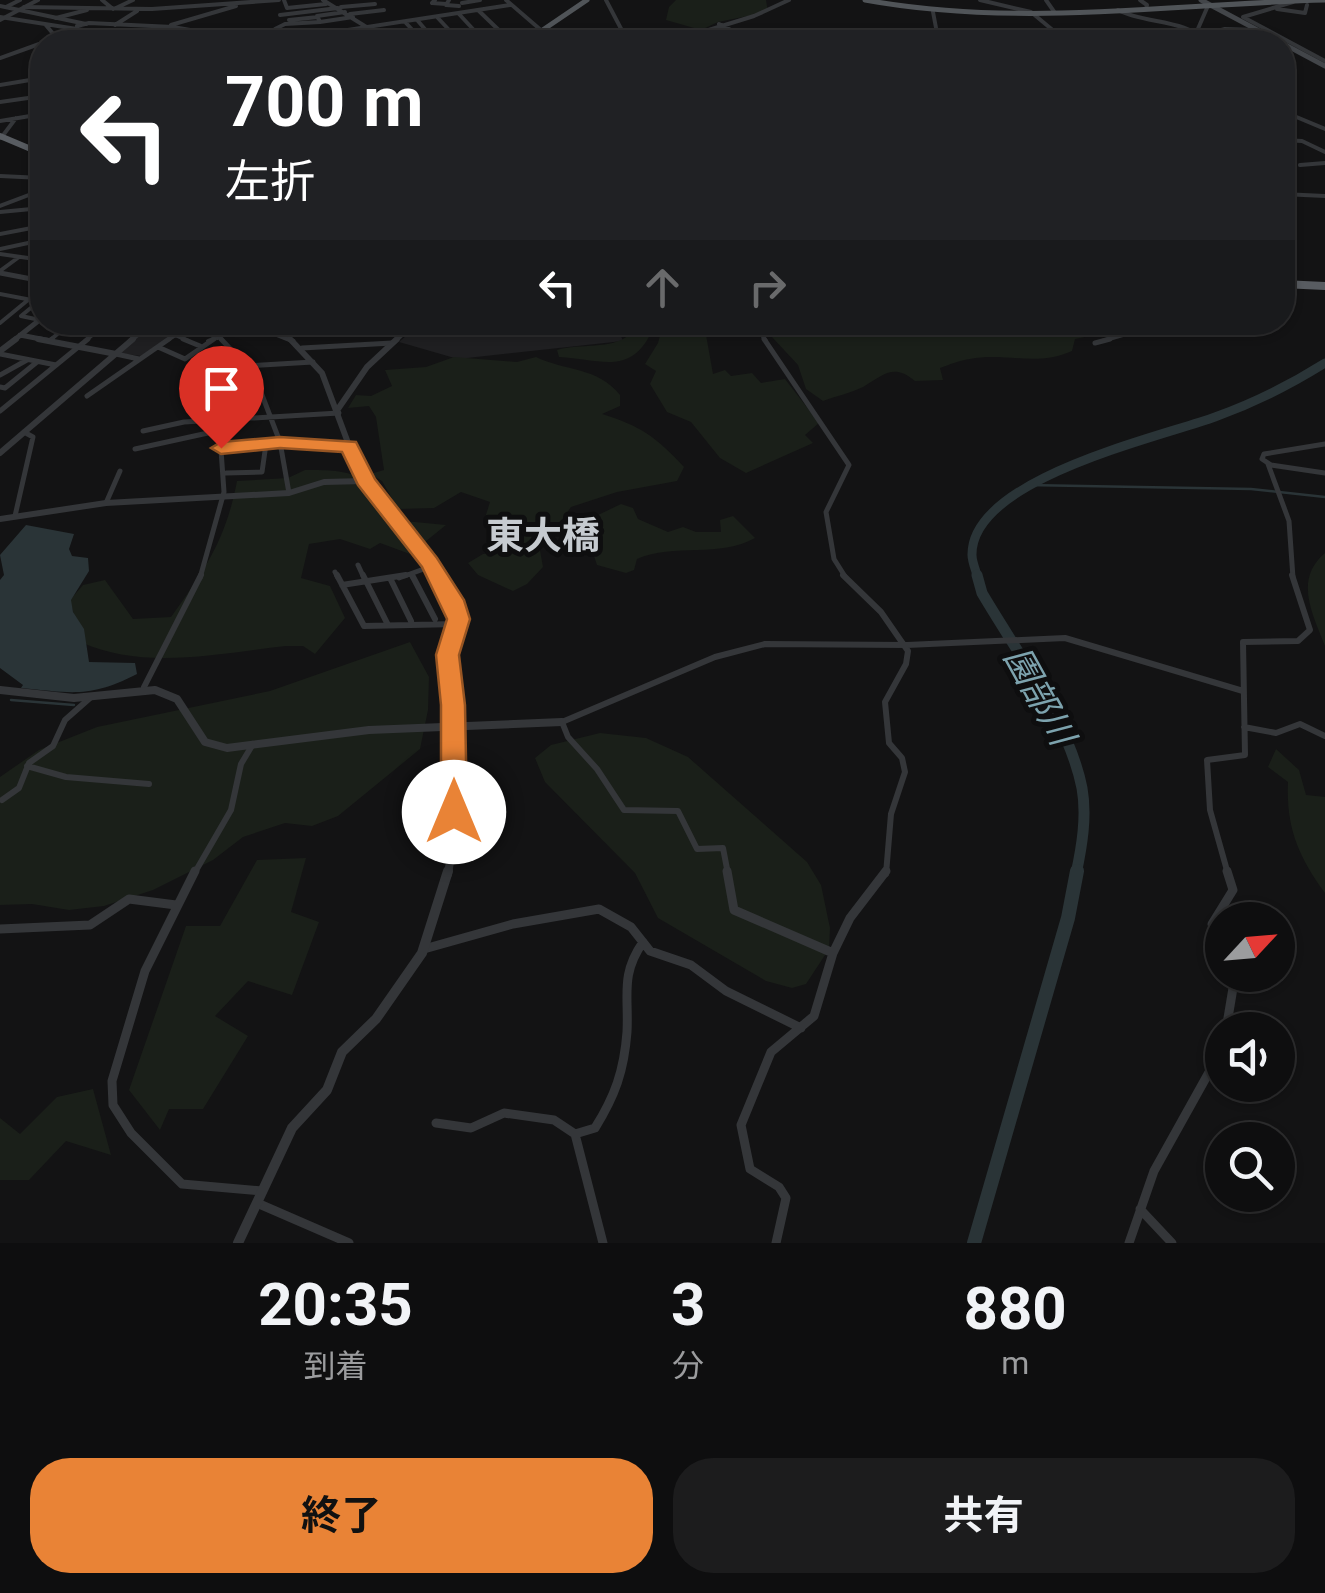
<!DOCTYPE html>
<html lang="ja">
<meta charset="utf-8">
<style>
:root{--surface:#0e0e0f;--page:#1c1c1d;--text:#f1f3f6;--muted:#9b9c9e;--line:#2e2e2f;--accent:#e98336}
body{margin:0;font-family:Roboto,"Noto Sans JP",sans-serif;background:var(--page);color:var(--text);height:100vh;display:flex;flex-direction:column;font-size:38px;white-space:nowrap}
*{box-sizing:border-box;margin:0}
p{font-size:32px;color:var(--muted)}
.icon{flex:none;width:55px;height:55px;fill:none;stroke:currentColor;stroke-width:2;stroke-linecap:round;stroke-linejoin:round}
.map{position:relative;height:1243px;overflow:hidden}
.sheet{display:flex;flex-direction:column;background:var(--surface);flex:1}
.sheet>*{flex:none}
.top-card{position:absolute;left:30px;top:30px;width:1265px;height:305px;border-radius:40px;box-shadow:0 2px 8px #0004,0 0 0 2px var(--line);background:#202124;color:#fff;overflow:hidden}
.needle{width:65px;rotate:64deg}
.controls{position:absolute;left:1205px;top:902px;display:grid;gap:20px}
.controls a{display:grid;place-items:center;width:90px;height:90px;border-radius:50%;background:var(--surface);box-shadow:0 2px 8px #0004,0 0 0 2px var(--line);font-size:50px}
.pin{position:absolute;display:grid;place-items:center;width:85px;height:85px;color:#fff;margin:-102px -42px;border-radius:50% 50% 50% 0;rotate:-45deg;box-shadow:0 0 10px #0007}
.pin .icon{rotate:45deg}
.me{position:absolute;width:110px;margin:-55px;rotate:0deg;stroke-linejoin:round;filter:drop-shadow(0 0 8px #0008)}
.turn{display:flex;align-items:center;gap:35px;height:210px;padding:0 30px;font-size:45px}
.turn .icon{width:130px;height:130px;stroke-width:2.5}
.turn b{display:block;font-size:70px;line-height:85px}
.lanes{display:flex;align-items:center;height:95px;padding:0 30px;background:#0003;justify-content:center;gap:50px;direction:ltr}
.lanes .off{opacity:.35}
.eta{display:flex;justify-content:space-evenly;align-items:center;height:170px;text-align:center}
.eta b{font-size:60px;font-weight:700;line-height:70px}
.cta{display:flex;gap:20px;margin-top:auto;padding:20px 30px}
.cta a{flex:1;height:115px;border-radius:40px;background:var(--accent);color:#111;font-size:40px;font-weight:700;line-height:115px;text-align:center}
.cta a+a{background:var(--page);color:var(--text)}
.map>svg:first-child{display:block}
</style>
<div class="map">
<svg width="1325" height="1243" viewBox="0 0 1325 1243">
<rect width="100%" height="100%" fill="#131314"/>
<!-- built -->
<path fill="#1f1f21" d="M422,322L616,323L623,341L458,359L399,342Z
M155,323H192L141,356L118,353Z"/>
<!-- green -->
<path fill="#1a1f19" d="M676,0H766L768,12L718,22L701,30L666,20L669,7Z
M987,322L1097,323L1094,335L1075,339L1072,351C1037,367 1004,352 970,359C960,360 949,365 940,368L943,380L915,381C893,363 884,375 863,387C851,393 836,396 823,401L806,389L798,365L759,323Z
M624,323H653L654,326C633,378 601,359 559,357L557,350C580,343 611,350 629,335Z
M698,323L705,329L713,374L725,370L731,376L752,373L761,383L785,379L819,423L805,435L813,443L746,473L720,458L691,422L667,412L650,384L656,371L645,364L658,343L663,324Z
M454,357L517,362L536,357C565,371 598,367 620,395V406L602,414C641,426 656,437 684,467L677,481L617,492L571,507L558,525L538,539L543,567L527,584L513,591L478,575L468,563L483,554L512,552L484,521L490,502L461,492L434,508L398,509L382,481L370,474L384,470L376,417L369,406L348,408L356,395L371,396L392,386L385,370L426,367Z
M305,470C359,470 366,474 394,520L446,525L410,554L380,543L370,549L340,539L309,544L301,578L330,586L345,618L315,654L303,646H286C221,653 143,671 81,642L70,600L83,585L105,580L133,619L171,617C205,570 226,539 237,481L288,478Z
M621,504L633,508L638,519L668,532L683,527L696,532H721L720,520L733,516L755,538C720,558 674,543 637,559L634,570L626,573L597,565L594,556L572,553L567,543L573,527Z
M1325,553V646C1312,613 1294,579 1325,553Z
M410,642L429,677L428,710L420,749L338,816L312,826L285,823L243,837L213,860L153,890L104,906L69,910L32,904L0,905V777L39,750L97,727L270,691Z
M600,733L646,738L688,757L807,862L821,885L830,928L829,949L806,984L792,988L766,981L658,918L635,873L545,782L535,758L551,745Z
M1276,749L1299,770L1306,795L1325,797V893C1298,856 1286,827 1288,782L1268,767Z
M306,858L291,912L319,922L292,995L248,981L215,1016L248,1036L203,1109H169L160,1130L129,1090L186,926H220L257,860Z
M93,1089L111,1155L66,1141L29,1180H0V1118L20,1134L57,1097Z"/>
<!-- water -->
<path fill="#2a3437" d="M26,525L74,534L69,549L72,556L88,558L89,571L71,600L73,612L84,629L89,662L135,663L137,674C90,698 73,693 21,688L23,685L0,668V580L4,575L0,555Z"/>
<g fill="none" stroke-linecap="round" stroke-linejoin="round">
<!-- stream -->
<path stroke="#2a3437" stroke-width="2.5" d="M1027,485L1251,489L1325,497
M11,700L74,705"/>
<!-- river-far2 -->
<path stroke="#2a3437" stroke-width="9" d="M978,578C976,571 972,562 972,555C971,479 1157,438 1215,417C1254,403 1290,385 1325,363"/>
<!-- river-far1 -->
<path stroke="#2a3437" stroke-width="11" d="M977,575L982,593C1016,651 1069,722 1082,788C1087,816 1082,846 1076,874"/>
<!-- river -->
<path stroke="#2a3437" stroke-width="14" d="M974,1243L1068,918L1077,871"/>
<!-- minor-far3 -->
<path stroke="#343639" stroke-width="4" d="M102,0L113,9
M284,0L287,8L326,4
M323,0L368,28L409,42
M435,0L432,3L446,4
M449,0L446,5L459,6
M506,0L542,31
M606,0L628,42
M1046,0L1055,13
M1140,0L1147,5L1146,9
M1293,2L1243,17L1325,61
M462,3L480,0
M6,7L20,0
M24,7L152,9L279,0
M341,7L375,4
M116,8L133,0
M1277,9L1305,13L1307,5
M479,11L506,37
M345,12L317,16L320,22L353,17
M350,14L384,10
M459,14L484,41
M280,15L338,8
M0,17L160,42
M437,17L450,31
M56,18L87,10
M289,20L318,17
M418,21L429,34
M406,23L418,36
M45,24L60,42
M115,25L137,11
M171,25L236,6
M77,26L89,23L173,27L259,42
M275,29L285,24L320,22
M333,33L340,42
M1199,36L1225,29L1256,30
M360,39L387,35
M118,42L133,36
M270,42L510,5
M375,42L397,39
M472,42L519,35
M670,42L754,16L789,0
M692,42L731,30L719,24
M0,58L42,43
M0,85L42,78
M0,102L42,96
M0,121L42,114
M1,138L16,118
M1282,140L1302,141L1325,152
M1300,165L1325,163
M0,176L42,178
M1282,194L1325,196
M0,206L42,190
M0,212L42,208
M0,234L42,226
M0,249L42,240
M0,254L42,260
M0,271L19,257
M0,294L42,302
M38,302L21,316L40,320
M753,322L766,341
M0,323L28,300
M193,326L217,338
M175,335L189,341
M220,338L223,341
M49,341L72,322
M85,341L108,322
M166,341L196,322
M208,341L253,322
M1102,341L1168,322"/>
<!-- minor-far2 -->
<path stroke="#343639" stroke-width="5" d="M183,339L200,346
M221,339L254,374L280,442L289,493
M764,339L849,465L826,512L834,559L846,578
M49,341L52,339
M1095,343L1110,339
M158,347L185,359L214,339
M302,348L392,343
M0,354L56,365
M116,354L139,359
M199,365L238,355
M195,368L199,380L247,366L313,362
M0,375L27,360
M0,387L5,388L37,362
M204,394L256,380
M87,396L169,339
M0,411L88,339
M143,431L184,422L339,413
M1325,444L1264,454L1262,459L1271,465L1325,473
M221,448L280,442L349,446
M135,449L217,431
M1268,464L1289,521L1293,578
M226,473L262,472L266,444
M106,503L120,471
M15,516L33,437L24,432
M358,565L364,578
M335,572L338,578
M411,574L413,578
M200,578L224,492L219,422
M399,578L432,566"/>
<!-- minor-far1 -->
<path stroke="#343639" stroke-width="6" d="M337,575L364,626L457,624
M363,575L388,625
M412,575L435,619
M843,575L881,612L908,651L906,664L885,702L889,743L902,758L905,772L891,814L886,874
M390,578L411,621
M342,585L406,575
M144,687L201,575
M1244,727L1276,733L1300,724L1325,736
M27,766L66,777L149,784
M2,800L19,788L29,763L53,746L65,720L90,698
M194,874L231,810L241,764L253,744
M728,874L723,848L697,849L678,811L624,810L597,769L568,737L562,722L715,657L765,644L907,645L1065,638L1243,691
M1228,874L1210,810L1207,760L1245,755L1243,642L1298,641L1310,630L1292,575"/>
<!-- minor -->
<path stroke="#343639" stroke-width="9" d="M195,871L145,971L112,1081L113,1105L131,1133L182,1184L262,1191
M727,871L734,910L833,953
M0,929L90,925L129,899L176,905
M424,949L513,924L599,909L631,927L650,951L691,965L726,991L801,1028
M1222,959L1212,924L1233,890L1227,871
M1226,1030L1233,988L1228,975
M436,1123L471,1128L504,1113L554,1120L575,1134L595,1128C615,1096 624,1071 627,1032C629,996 620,975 643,942
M575,1134L603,1243
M257,1203L349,1243
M1140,1209L1172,1243
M776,1243L786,1198L779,1187L750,1169L741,1125L771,1052L814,1016L833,953L850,918L886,871
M1129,1243L1154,1171L1222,1049"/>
<!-- tertiary-far4 -->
<path stroke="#343639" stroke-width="4" d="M980,0L1031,12L1067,42
M0,6L86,24
M1118,10C1144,24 1187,19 1206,42
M0,20L38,0
M1197,31L1207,8
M926,42L937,33L933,12
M1282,111L1325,129"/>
<!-- tertiary-far3 -->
<path stroke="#343639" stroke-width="5" d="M0,273L42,281
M257,322L258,327L293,341
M20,335L51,341
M13,341L42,318
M130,341L152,322
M395,341L415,322"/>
<!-- tertiary-far2 -->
<path stroke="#343639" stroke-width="6" d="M38,339L116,354
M290,339L322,373L357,467L439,578
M0,351L16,339
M338,409L367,367L397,339
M0,453L133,339
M0,519L106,503L289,493L324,482L365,481"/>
<!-- tertiary-far1 -->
<path stroke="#343639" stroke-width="8" d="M437,575L459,619L447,655L453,705L455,830L448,874
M0,690L74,698L155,690L177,699L205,742L227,748L369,730L562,722"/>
<!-- tertiary -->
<path stroke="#343639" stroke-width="10" d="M238,1243L292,1128L327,1090L342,1052L376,1019L422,953L448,871"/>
<!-- secondary -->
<path stroke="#424549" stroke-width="5" d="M1201,0L1325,66"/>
<!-- primary -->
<path stroke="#505458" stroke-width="5" d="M865,0C1019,28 1170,4 1325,0
M525,42L587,0"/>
<!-- trunk-far1 -->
<path stroke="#585c61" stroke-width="6" d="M0,136L38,152"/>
<!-- trunk -->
<path stroke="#585c61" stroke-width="8" d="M32,150L42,154
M1282,284L1325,286"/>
</g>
<!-- route -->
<path fill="#e98336" stroke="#975523" stroke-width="2.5" d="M280,437L356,442L375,479L437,558L464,600L470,619L459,655L465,705L467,812L463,820L454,823L445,820L441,812V705L436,655L447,619L422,567L358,485L342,452L280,448L221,454L211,448L221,442Z"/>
<g text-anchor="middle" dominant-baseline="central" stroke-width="10" stroke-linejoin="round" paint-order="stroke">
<!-- water labels -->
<g font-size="35" font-style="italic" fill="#7da3ae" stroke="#0e0e0f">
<text transform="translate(1039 696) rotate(61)">園部川</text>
</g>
<!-- quarter labels -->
<g font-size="38" font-weight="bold" fill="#c6cbd0" stroke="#0e0e0f">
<text x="543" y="536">東大橋</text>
</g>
</g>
</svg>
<div class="controls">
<a><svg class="needle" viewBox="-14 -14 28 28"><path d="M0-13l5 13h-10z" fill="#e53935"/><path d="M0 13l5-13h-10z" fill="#9b9c9e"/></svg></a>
<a><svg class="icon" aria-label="sound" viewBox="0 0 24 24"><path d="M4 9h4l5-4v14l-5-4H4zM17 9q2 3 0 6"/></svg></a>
<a><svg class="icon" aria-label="search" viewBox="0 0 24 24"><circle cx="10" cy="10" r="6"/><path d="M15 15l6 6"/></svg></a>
</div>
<div class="pin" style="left:221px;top:448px;background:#d93025"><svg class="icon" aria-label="arrive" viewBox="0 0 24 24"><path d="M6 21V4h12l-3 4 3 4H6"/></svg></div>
<svg class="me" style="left:454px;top:812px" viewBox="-20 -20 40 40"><circle r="19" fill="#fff"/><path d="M0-13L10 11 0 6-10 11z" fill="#e98336"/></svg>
<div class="top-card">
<div class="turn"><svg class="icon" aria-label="left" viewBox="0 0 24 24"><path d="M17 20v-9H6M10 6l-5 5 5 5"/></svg><div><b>700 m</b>左折</div></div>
<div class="lanes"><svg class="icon" aria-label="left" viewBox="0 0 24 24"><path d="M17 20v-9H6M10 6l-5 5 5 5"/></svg><svg class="icon off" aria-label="ahead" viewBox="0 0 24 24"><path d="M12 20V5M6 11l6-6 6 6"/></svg><svg class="icon off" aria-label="right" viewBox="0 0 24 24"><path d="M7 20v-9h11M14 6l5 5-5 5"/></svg></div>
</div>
</div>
<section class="sheet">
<div class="eta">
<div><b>20:35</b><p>到着</p></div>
<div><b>3</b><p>分</p></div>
<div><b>880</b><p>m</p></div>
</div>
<div class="cta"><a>終了</a><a>共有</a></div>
</section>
